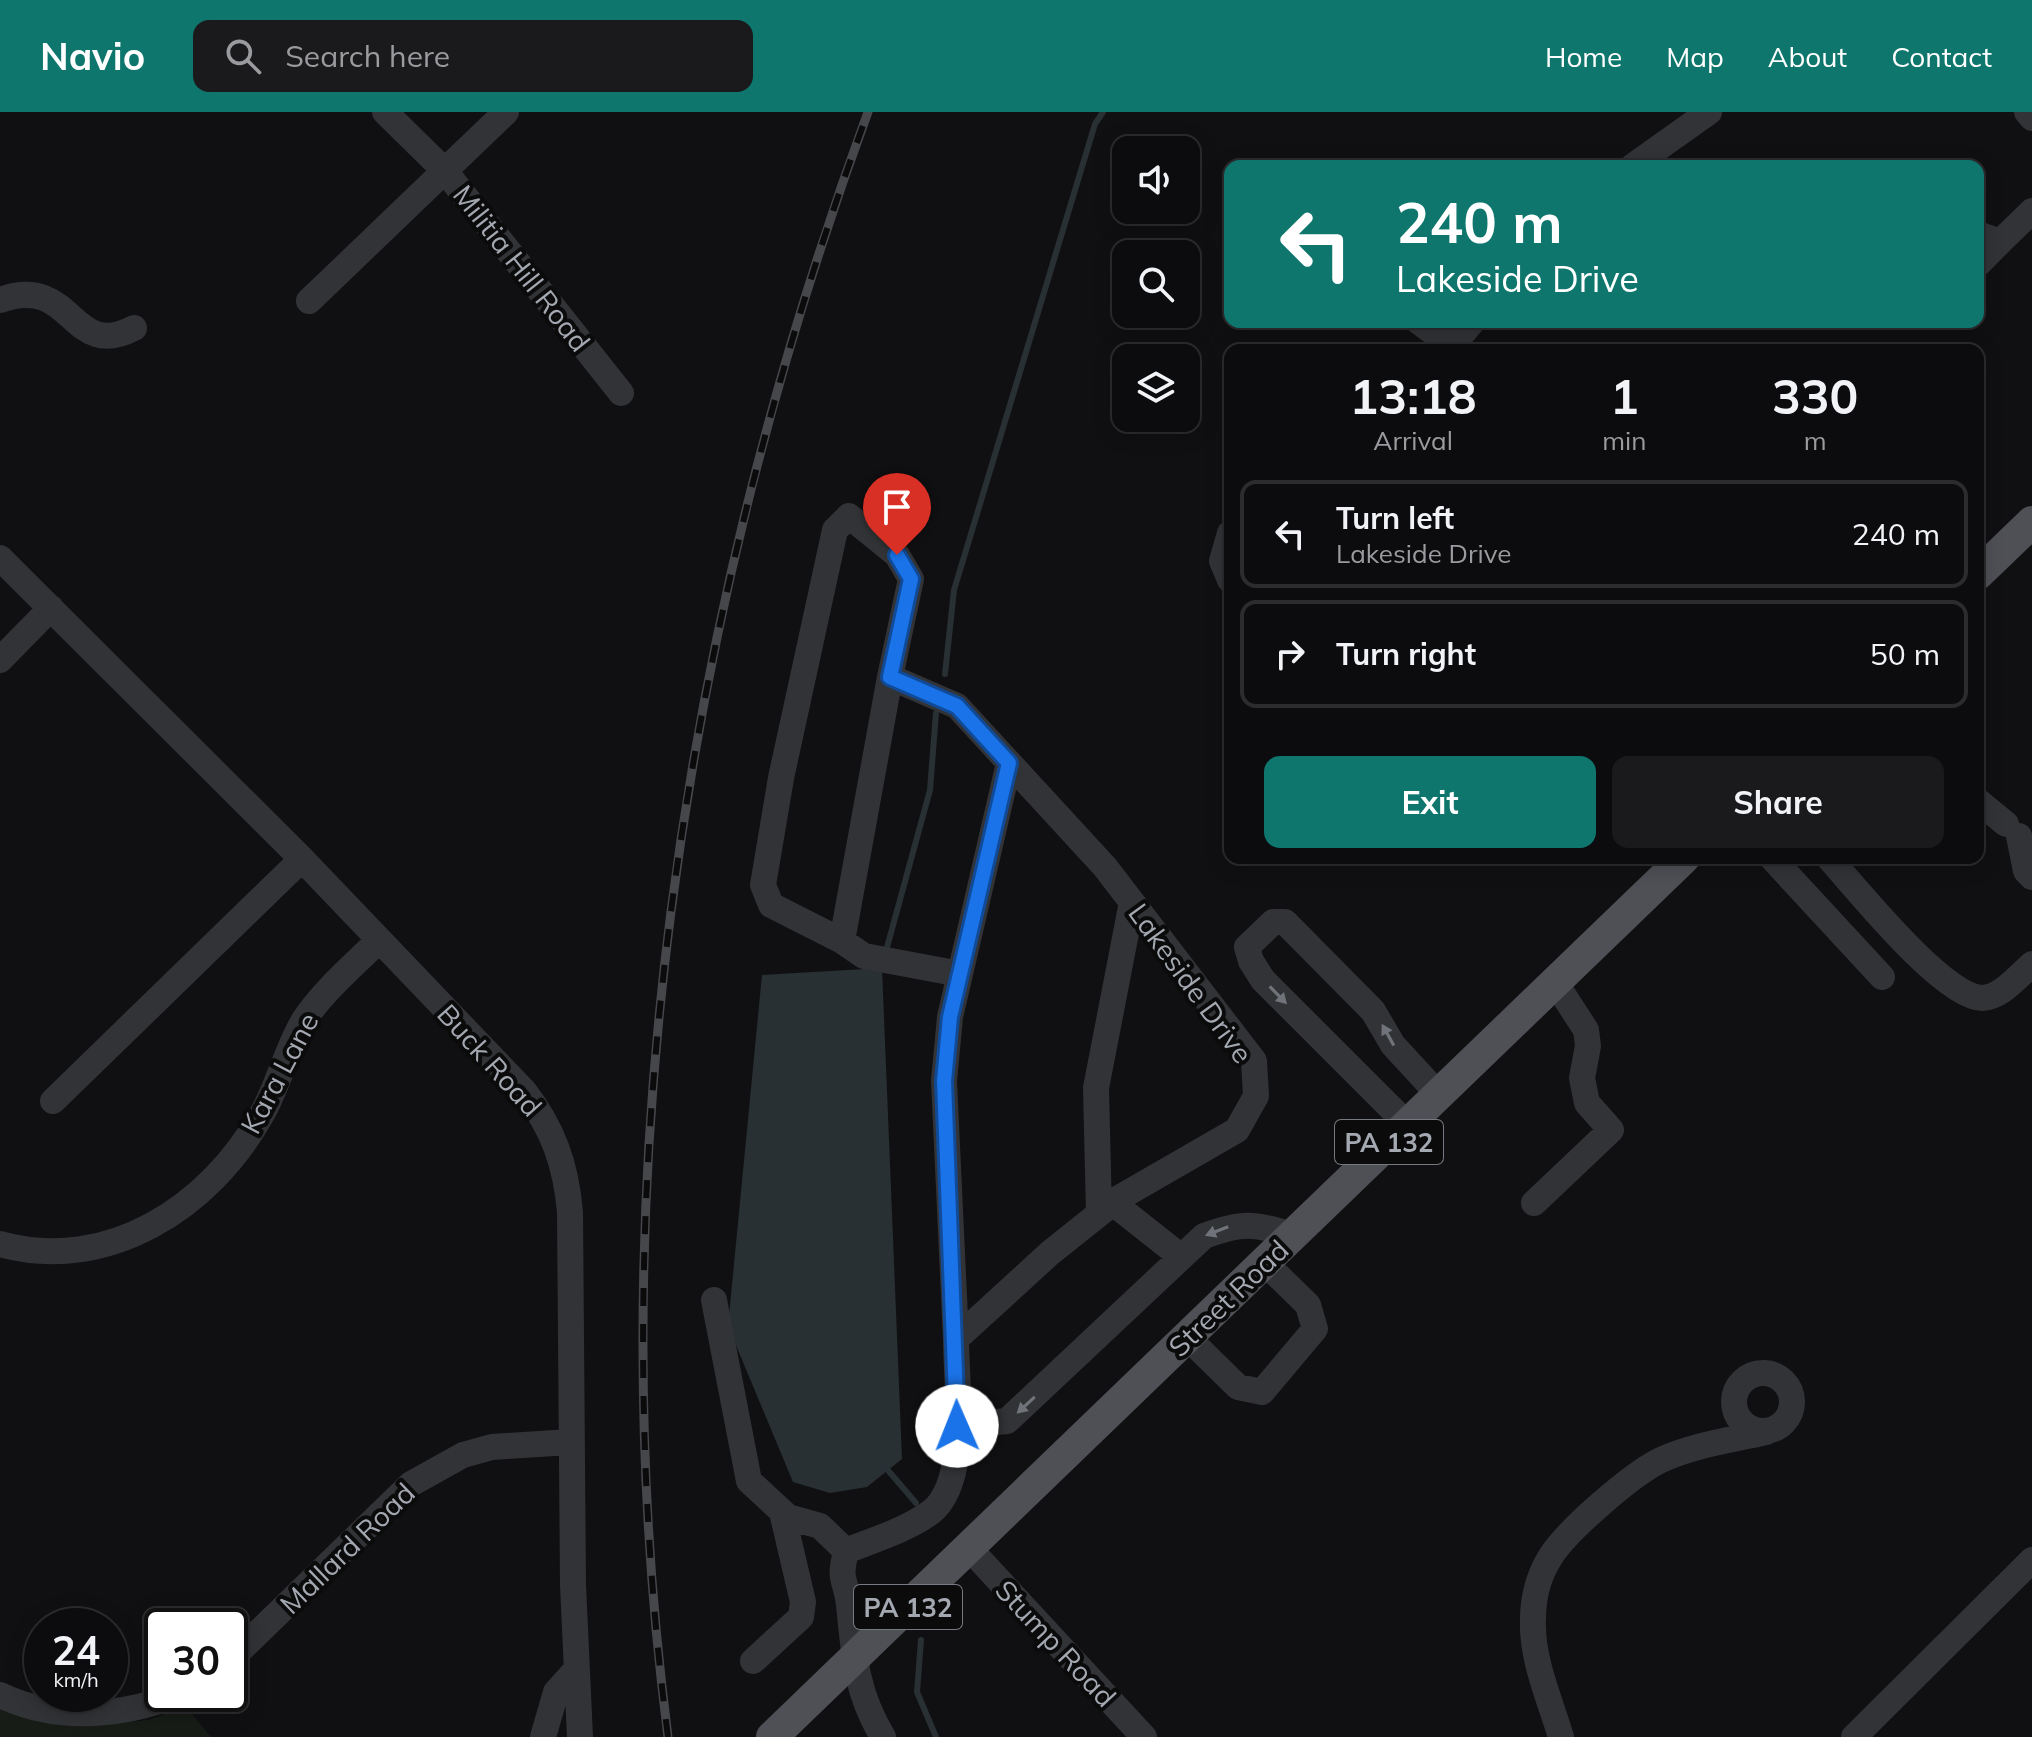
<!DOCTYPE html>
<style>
:root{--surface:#0c0c0e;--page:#1a1a1c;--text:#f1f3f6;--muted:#9a9b9e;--line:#2c2c2e;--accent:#0f766e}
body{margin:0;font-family:Mulish,sans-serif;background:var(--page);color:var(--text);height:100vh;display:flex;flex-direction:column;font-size:30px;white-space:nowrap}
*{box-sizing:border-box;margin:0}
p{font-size:26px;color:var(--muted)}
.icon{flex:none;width:44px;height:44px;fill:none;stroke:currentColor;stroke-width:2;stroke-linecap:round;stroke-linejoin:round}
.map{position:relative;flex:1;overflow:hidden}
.side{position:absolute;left:1224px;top:232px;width:760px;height:520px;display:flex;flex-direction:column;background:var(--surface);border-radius:16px;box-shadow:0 4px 20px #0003,0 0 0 2px var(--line)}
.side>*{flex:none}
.banner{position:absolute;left:1224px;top:48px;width:760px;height:168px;border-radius:16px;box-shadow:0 4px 20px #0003,0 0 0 2px var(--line);background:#0f766e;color:#fff;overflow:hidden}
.fabs{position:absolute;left:1112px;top:24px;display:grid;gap:16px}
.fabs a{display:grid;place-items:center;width:88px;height:88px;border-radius:16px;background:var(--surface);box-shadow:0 4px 20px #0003,0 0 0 2px var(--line);font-size:40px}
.speed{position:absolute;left:24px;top:1496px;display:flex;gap:16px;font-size:40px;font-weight:700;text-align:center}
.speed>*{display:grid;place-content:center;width:104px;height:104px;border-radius:50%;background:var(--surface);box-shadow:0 4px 20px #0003,0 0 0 2px var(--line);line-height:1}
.speed small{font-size:20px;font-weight:400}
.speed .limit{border:4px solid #111;border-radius:12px;background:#fff;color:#111}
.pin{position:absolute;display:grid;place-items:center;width:68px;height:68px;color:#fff;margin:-82px -34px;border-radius:50% 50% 50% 0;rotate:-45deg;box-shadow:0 0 8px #0007}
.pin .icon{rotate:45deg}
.me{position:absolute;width:88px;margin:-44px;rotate:359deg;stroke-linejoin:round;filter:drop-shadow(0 0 6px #0008)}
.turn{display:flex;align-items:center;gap:28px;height:168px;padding:0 40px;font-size:36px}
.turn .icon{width:104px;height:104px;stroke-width:2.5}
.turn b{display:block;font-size:56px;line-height:68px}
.eta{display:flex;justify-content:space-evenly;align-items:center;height:136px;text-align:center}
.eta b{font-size:48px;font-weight:700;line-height:56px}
.primary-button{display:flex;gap:16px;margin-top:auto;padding:16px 40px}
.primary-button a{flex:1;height:92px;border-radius:16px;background:var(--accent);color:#fff;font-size:32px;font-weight:700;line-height:92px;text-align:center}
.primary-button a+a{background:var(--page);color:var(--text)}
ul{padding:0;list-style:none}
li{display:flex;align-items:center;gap:24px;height:108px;margin:0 16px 12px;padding:0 24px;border:4px solid var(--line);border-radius:16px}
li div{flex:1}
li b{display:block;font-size:30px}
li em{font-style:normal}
header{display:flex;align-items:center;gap:48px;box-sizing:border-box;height:112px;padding:0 40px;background:var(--accent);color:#fff}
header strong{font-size:38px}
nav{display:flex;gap:44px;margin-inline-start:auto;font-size:28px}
.search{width:560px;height:72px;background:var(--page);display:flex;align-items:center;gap:20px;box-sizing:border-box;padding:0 28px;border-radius:16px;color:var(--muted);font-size:30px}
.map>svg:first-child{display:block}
</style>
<header>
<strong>Navio</strong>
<div class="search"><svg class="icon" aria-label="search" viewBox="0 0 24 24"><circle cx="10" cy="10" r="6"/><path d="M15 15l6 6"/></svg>Search here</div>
<nav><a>Home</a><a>Map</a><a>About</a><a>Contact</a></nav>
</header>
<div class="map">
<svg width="2032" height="1625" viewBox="0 0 2032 1625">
<rect width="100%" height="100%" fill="#101012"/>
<!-- green -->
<path fill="#171c17" d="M0,1595L94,1614L148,1608L186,1595L211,1625H0Z"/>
<!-- water -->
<path fill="#283034" d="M882,856L902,1347L867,1375L830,1381L793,1370L728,1214L762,863Z"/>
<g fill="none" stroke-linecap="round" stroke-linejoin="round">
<!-- stream -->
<path stroke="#283034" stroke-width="6" d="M945,562L954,478L1095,12L1103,0
M886,839L930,678L936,601
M886,1356L916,1391
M921,1528L917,1580L936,1625"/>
<!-- minor -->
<path stroke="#323336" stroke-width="26" d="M385,0L445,59L621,281
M2027,0L2032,6
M1633,54L1709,0
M1978,122L2000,130L1978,152
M2000,130L2032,99
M0,188C75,161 69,250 134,216
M309,189L506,0
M1419,210L1452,234
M1449,238L1472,210
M1230,421L1222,449L1230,468
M0,446L302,747L524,979C553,1016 566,1053 570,1100L573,1473L580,1625
M0,548L51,496
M890,565L842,829L771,793L763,773L781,666L835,418L849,404L897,443L911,467L890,565L957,594L1105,755L1254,949L1256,984L1237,1018L1119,1086L1050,1141L956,1227L944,969L950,905L1009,651
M1978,689L2006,712
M2019,724L2026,759L2032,765
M1772,746L1882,865
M1829,746C1856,776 1944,886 1982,886C2002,885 2018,864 2032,852
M842,829L864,844L960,862
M53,989L302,747
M1407,1012L1263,868L1251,849L1247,835L1273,810H1285L1373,899L1393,933L1439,983
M1113,1091L1180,1144
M1534,1091L1611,1018L1587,991L1582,966L1588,934L1586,918L1555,870
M1099,1102L1096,976L1132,790
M0,1132C108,1162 210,1095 262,1002C279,972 286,938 304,908C324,878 353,854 379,828
M714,1188L749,1369L788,1405L820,1414L846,1439
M1187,1225L1238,1275L1262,1280L1315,1217L1308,1193L1264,1150
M1734 1290a29 29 0 1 1 58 0a29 29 0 1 1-58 0Z
M957,1314L1007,1309L1204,1124C1242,1110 1254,1111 1292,1123
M969,1436L1144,1625
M230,1548L411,1372L463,1343L492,1335L570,1330
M753,1549L801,1505L803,1490L782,1400
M0,1583C57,1610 121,1605 179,1582
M543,1625L556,1580L576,1558
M883,1625C856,1581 854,1543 849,1493C846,1465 838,1472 846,1439C873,1428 907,1418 931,1400C970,1370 956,1272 956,1227
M1561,1625C1550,1588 1531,1546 1533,1507C1533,1488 1538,1466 1548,1449C1562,1422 1632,1362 1661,1348C1693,1333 1731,1328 1766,1320
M1854,1625L2032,1448"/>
<!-- major -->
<path stroke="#4e5055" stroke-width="32" d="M1978,462L2032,410
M772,1625L1684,746"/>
<defs>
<path id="rail" d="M668,1625C598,1080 679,513 868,0"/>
</defs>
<!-- rail casing -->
<use href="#rail" stroke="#45474b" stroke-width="9"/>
<!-- rail -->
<use href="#rail" stroke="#0b0b0c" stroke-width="6" stroke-dasharray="18" stroke-linecap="butt"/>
</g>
<!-- one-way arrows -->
<defs><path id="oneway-solid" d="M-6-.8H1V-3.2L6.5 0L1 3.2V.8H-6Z" transform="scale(2)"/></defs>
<g fill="#70737a">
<use href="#oneway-solid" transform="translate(1278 883) rotate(46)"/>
<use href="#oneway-solid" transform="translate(1388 923) rotate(-119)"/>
<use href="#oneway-solid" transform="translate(1217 1119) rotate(159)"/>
<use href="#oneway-solid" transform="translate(1026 1293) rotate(137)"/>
</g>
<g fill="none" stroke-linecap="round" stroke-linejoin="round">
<defs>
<path id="route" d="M897,443L911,467L890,565L957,594L1009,651L950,905L944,969L957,1314"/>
</defs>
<!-- route casing -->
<use href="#route" stroke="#114b97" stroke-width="20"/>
<!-- route -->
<use href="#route" stroke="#1a73e8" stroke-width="14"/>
</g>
<g text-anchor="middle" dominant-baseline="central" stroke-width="8" stroke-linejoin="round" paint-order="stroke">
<!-- shield labels -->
<g fill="#0b0b0c" stroke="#757980" stroke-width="2">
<rect x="1335" y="1008" width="108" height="44" rx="6"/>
<rect x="854" y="1473" width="108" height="44" rx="6"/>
</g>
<g font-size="26" font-weight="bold" fill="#a3a8b1">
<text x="1389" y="1030">PA 132</text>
<text x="908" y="1495">PA 132</text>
</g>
<!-- street labels -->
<g font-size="28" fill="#a3a8b1" stroke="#0b0b0c">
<text transform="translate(522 156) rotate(52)">Militia Hill Road</text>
<text transform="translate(1191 871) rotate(54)">Lakeside Drive</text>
<text transform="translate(490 948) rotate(48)">Buck Road</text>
<text transform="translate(279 961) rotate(-62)">Kara Lane</text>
<text transform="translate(1228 1186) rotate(-44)">Street Road</text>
<text transform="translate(347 1436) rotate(-44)">Mallard Road</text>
<text transform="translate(1056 1531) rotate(47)">Stump Road</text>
</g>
</g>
</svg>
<div class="fabs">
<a><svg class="icon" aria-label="sound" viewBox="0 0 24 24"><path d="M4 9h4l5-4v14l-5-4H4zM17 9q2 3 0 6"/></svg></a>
<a><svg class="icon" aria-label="search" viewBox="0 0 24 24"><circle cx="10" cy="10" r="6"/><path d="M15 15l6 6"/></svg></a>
<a><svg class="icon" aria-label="layers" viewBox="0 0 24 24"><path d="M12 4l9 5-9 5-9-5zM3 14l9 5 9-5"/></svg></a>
</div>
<div class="speed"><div>24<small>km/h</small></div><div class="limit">30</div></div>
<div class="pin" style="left:897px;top:443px;background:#d93025"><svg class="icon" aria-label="arrive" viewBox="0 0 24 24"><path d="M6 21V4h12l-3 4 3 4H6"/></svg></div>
<svg class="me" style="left:957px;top:1314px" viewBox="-20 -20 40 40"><circle r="19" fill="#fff"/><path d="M0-13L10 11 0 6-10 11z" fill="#1a73e8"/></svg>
<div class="banner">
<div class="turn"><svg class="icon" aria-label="left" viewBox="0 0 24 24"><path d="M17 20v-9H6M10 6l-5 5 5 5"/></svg><div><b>240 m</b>Lakeside Drive</div></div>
</div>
<section class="side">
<div class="eta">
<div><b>13:18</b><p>Arrival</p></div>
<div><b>1</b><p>min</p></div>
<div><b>330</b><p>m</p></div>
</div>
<ul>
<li><svg class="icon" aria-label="left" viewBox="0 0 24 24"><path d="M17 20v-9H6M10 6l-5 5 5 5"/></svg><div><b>Turn left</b><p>Lakeside Drive</p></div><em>240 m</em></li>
<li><svg class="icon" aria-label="right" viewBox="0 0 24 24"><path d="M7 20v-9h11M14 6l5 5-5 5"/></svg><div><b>Turn right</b></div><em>50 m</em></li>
</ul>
<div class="primary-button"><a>Exit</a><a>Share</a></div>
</section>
</div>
